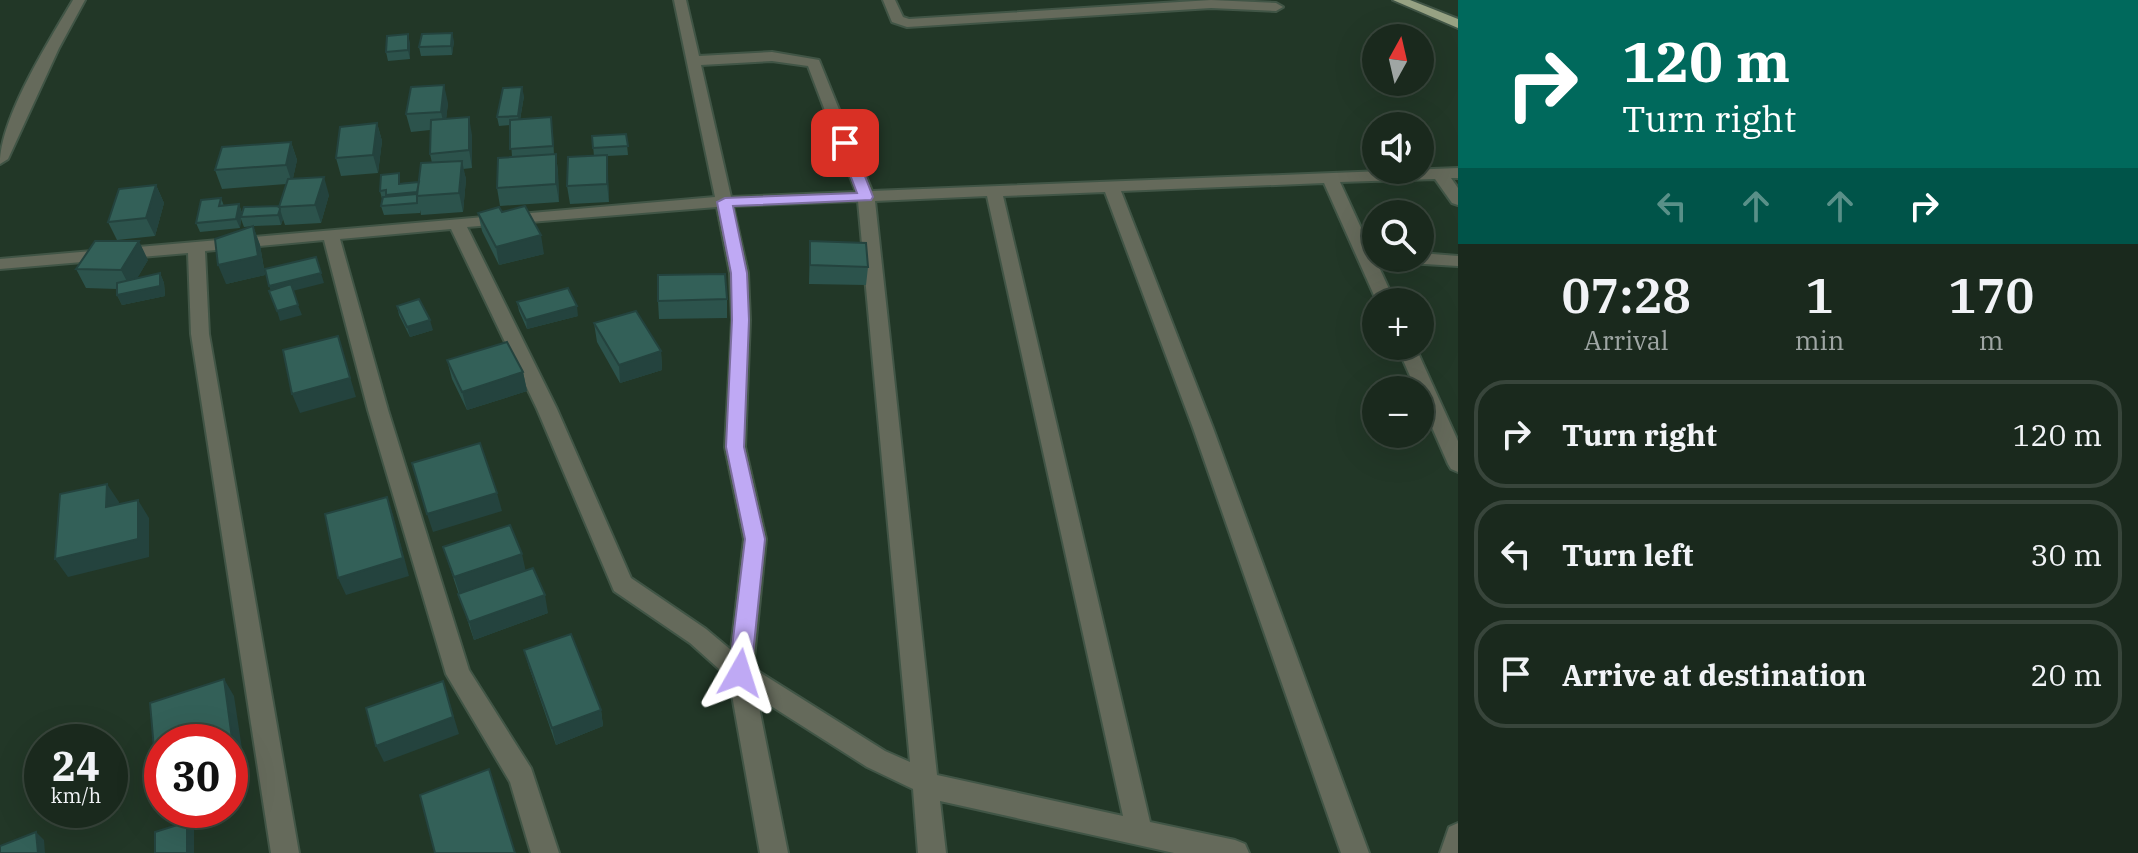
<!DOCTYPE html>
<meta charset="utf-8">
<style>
:root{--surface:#1a291d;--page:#233126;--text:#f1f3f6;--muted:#9fa6a4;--line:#38453b}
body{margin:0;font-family:"IBM Plex Serif",serif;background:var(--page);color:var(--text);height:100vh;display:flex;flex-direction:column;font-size:30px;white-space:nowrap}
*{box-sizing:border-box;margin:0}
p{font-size:26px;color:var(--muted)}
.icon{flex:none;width:44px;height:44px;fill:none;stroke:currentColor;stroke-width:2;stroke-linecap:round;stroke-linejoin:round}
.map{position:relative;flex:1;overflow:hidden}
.side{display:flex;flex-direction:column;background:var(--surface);width:680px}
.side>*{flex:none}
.top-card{background:#00695c;color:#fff;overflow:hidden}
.needle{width:52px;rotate:8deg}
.buttons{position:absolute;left:1362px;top:24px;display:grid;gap:16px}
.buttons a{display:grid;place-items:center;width:72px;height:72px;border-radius:50%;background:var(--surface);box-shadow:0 8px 32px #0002,0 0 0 2px var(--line);font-size:40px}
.speed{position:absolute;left:24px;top:724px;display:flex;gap:16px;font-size:40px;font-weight:700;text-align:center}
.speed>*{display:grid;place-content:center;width:104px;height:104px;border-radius:50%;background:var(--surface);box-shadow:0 8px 32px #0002,0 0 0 2px var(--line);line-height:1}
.speed small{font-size:20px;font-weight:400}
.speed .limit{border:12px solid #d22;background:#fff;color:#111}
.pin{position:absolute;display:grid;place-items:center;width:68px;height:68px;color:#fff;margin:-34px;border-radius:16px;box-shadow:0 4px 12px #0006}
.me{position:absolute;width:88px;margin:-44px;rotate:6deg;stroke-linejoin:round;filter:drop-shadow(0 0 6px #0008)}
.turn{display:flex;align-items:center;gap:28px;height:168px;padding:0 32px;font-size:36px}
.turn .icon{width:104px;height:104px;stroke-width:2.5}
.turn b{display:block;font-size:56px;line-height:68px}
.lanes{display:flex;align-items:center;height:76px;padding:0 32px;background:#0003;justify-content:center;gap:40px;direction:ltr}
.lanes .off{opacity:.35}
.eta{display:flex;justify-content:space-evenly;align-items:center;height:136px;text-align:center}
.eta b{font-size:48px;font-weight:600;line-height:56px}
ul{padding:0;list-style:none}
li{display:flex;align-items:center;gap:24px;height:108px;margin:0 16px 12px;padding:0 16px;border:4px solid var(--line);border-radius:32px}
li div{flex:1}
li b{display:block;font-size:30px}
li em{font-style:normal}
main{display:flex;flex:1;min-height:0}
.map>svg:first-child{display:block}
</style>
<main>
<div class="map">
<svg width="1458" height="853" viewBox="0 0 1458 853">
<rect width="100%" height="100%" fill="#223727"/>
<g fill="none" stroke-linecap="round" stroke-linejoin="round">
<defs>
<path id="minor" d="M73,0H85L59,48L8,159L0,164C0,118 49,41 73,0Z
M674,0H686L699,56L772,52L819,60L872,191L1458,168V178H1451L1458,188V205L1452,203L1435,179L1340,182L1395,302H1377L1324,183L1121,191L1213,428L1369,853H1341L1193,428L1105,192L1003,196L1150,822L1235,840L1245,844L1249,853H1174L940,801L946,853H918L913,789L867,767L757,697L788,853H760L729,678L690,643L614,591L537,409L451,229L340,239L388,410L469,670L531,768L559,853H531L510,782L446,674L368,410L324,240L205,251L209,334L299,853H271L191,334L188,253L0,269V259L715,197ZM772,61L808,66L856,192L731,197L701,65ZM987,196L1123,816L937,775L875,201ZM858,201L910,762L885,751L753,668L766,539L745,447L750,320L748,273L733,206ZM717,207L730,273L732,320L725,447L744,539L731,650L706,629L631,578L557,409L467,227Z
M883,0H895L903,17L909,19L1211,0L1276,3L1283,7L1276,11L1211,8L907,27L892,22Z
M1420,253L1458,256V266L1407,263L1398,258H1420Z
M1397,346H1415L1458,441V472L1451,469L1448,464L1420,400V390H1416Z
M1458,823V853H1440L1449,827Z"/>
<path id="primary" d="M1393,0H1410L1458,19V28Z"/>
</defs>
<!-- minor casing -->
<use href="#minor" stroke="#415546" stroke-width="4"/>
<!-- primary casing -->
<use href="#primary" stroke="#415546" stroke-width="4"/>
<!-- minor -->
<use href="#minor" fill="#656a5b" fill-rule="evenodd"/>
<!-- primary -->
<use href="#primary" fill="#97a283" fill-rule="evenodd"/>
</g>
<!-- wall -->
<path fill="#2c534c" d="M454,41L452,55L421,56L419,47Z
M410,43V59L388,61L386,52Z
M524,96L520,120L553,135L554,155L556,154L558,173L559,202L500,206L497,188L512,157L510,125L499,126L497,117Z
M448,103L446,119L472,135V168L463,169L466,179L463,212L421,215L420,210V213L384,215L381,206L382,199L380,191L402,183L419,182L432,163L430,154V130L411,132L406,114Z
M377,123L382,141L378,173L341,176L336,158Z
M626,134L628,155L607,156L609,202L570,204L567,186L594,156L592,136Z
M291,142L297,160L293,178L329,195L321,223L285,225L283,219L281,225L253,226L260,245L265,275L226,284L253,226L244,227L241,219L240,228L200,232L196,223L221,198L224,206L239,204L242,213L279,206L286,184L222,189L215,170Z
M156,185L164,203L155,236L117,240L108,222Z
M502,212L544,254L499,265L482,231L478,213Z
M810,241L868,267L866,285L809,284Z
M148,260L137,278L160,273L164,283L165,296L122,305L117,295V289L86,288L76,269Z
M727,299V318L659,319L658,301Z
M517,302L578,316L527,329L519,311Z
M397,306L433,330L410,337L399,315Z
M594,323L661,351L662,370L620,383L597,342Z
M447,360L523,372L527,391L467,410L452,379Z
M443,547L526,571L548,613L474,640Z
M524,650L601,710L603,726L556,745L529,667Z"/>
<!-- shaded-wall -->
<path fill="#24433e" d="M452,33L454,41L452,55L451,46Z
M408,34L410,43V59L408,50Z
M444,85L448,103L445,130L441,112Z
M522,87L524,96L519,125L518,116Z
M469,117L472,135V168L469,150Z
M377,123L382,141L378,173L373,155Z
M291,142L297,160L292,183L286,165Z
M556,154L558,173L559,202L556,184Z
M607,155L608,173L609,202L607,184Z
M462,161L466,179L463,212L459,193Z
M324,177L329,195L321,223L315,205Z
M156,185L164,203L155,236L146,218Z
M239,204L242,214L241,217L240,228L236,219Z
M280,209L283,219L281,225L278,215Z
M253,226L260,245L265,275L226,284L218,265Z
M541,235L544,254L499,265L496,247Z
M139,241L148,260L131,289L121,270Z
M316,257L324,283L273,296L269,286Z
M160,273L164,283L165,296L122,305L117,295Z
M298,305L302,315L280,321L277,311Z
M577,306L578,316L527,329L526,320Z
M430,320L433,330L410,337L407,327Z
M338,336L356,397L300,413L292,394Z
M661,351L662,370L620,383L619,365Z
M523,372L527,391L467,410L462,392Z
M107,484L119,502L117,526L106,507Z
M497,493L502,511L433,532L427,514Z
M387,497L393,515L409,576L346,595L338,578Z
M138,500L149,518V557L68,577L55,559Z
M522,554L526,572L460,595L454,577Z
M545,595L548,613L474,640L469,622Z
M224,679L234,696L244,762L230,767V747Z
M443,681L459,734L384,762L376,746Z
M601,710L603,726L556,745L552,728Z
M162,770V779L156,772Z
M187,822L194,830V853H187Z
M36,832L44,840L45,853H38Z"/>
<!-- building -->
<path fill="#336058" stroke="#24433e" stroke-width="2" d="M452,33L451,46L419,47L422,34Z
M408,34V50L386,52L387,36Z
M444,85L441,112L406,114L411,87Z
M522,87L518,116L497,117L503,88Z
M469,117V150L430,154L431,120Z
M551,117L553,146L510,149V120Z
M377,123L373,155L336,158L340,127Z
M626,134L628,146L593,148L592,136Z
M291,142L286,165L215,170L222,147Z
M556,154V184L497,188L498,158Z
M607,155V184L567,186L568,157Z
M462,161L459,193L417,196L421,163Z
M399,173V184L419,182L417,192L386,195V190L380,191L381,175Z
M324,177L315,205L279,207L288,179Z
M156,185L146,218L108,222L119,189Z
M417,194V203L381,206L383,197Z
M221,198L219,206L239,204L236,219L196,223L201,200Z
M279,206L280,209L278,215L241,217L244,207Z
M525,206L541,235L496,247L478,213L499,207L502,212Z
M253,226L258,256L218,265L215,239Z
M95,241H139L121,270L76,269Z
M810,241L866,243L868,267L810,265Z
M316,257L321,273L269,286L265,269Z
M160,273V286L117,295V283Z
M725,274L727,299L658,301V275Z
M291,284L298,305L277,311L269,291Z
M568,288L577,306L526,320L517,302Z
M419,299L430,320L407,327L397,306Z
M636,311L661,351L619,365L594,323Z
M338,336L350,378L292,394L283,350Z
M507,342L523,372L462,392L447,360Z
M480,443L497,493L427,514L412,463Z
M107,484L106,507L138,500V539L55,559L60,494Z
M387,497L403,558L338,578L325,514Z
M510,525L522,554L454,577L443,547Z
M533,568L545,595L469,622L458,594Z
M571,634L601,710L552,728L524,650Z
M224,679L233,746L230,747V742H162V770L156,772L150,703Z
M443,681L453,717L376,746L366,708Z
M489,769L515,853H435L420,795Z
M187,822V853H155V832Z
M36,832L38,853H0V846Z"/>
<!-- route -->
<path fill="#bfa9f4" stroke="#7c6e9f" stroke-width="2" d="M845,139L852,143L873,197L871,200L733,206L747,273L749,320L744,447L765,539L751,673L748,680L740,683L732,680L729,673L745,539L726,447L732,320L731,273L717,202L725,198L857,193L838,143Z"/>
</svg>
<div class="buttons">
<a><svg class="needle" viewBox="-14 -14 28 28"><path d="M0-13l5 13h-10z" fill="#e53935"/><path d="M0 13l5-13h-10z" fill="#9fa6a4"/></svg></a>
<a><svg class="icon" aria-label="sound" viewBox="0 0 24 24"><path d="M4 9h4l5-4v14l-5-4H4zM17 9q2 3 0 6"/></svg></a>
<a><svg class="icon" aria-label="search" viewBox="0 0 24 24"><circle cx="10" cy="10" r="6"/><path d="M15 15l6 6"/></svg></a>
<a>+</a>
<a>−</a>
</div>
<div class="speed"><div>24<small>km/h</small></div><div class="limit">30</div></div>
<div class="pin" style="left:845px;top:143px;background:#d93025"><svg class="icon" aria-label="arrive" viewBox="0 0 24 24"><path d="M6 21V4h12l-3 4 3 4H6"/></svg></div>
<svg class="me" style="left:740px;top:673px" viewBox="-20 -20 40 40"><path d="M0-17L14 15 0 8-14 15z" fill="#bfa9f4" stroke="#fff" stroke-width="4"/></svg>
</div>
<section class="side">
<div class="top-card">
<div class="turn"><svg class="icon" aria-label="right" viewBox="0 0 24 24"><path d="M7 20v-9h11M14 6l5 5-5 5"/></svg><div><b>120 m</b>Turn right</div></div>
<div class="lanes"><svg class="icon off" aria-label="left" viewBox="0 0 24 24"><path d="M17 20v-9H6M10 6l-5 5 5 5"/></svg><svg class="icon off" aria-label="ahead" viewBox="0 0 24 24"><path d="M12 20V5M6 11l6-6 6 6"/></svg><svg class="icon off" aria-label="ahead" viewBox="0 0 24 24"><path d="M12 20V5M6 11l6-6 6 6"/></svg><svg class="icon" aria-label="right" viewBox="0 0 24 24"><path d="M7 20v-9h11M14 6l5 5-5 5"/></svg></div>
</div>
<div class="eta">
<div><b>07:28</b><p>Arrival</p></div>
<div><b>1</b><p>min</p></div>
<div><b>170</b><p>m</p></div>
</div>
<ul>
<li><svg class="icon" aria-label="right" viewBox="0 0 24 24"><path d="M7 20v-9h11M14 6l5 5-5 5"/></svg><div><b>Turn right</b></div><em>120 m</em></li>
<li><svg class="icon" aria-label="left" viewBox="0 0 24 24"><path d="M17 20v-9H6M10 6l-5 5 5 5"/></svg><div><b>Turn left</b></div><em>30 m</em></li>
<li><svg class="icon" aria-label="arrive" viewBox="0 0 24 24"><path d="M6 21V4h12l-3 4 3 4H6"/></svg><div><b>Arrive at destination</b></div><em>20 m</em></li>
</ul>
</section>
</main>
